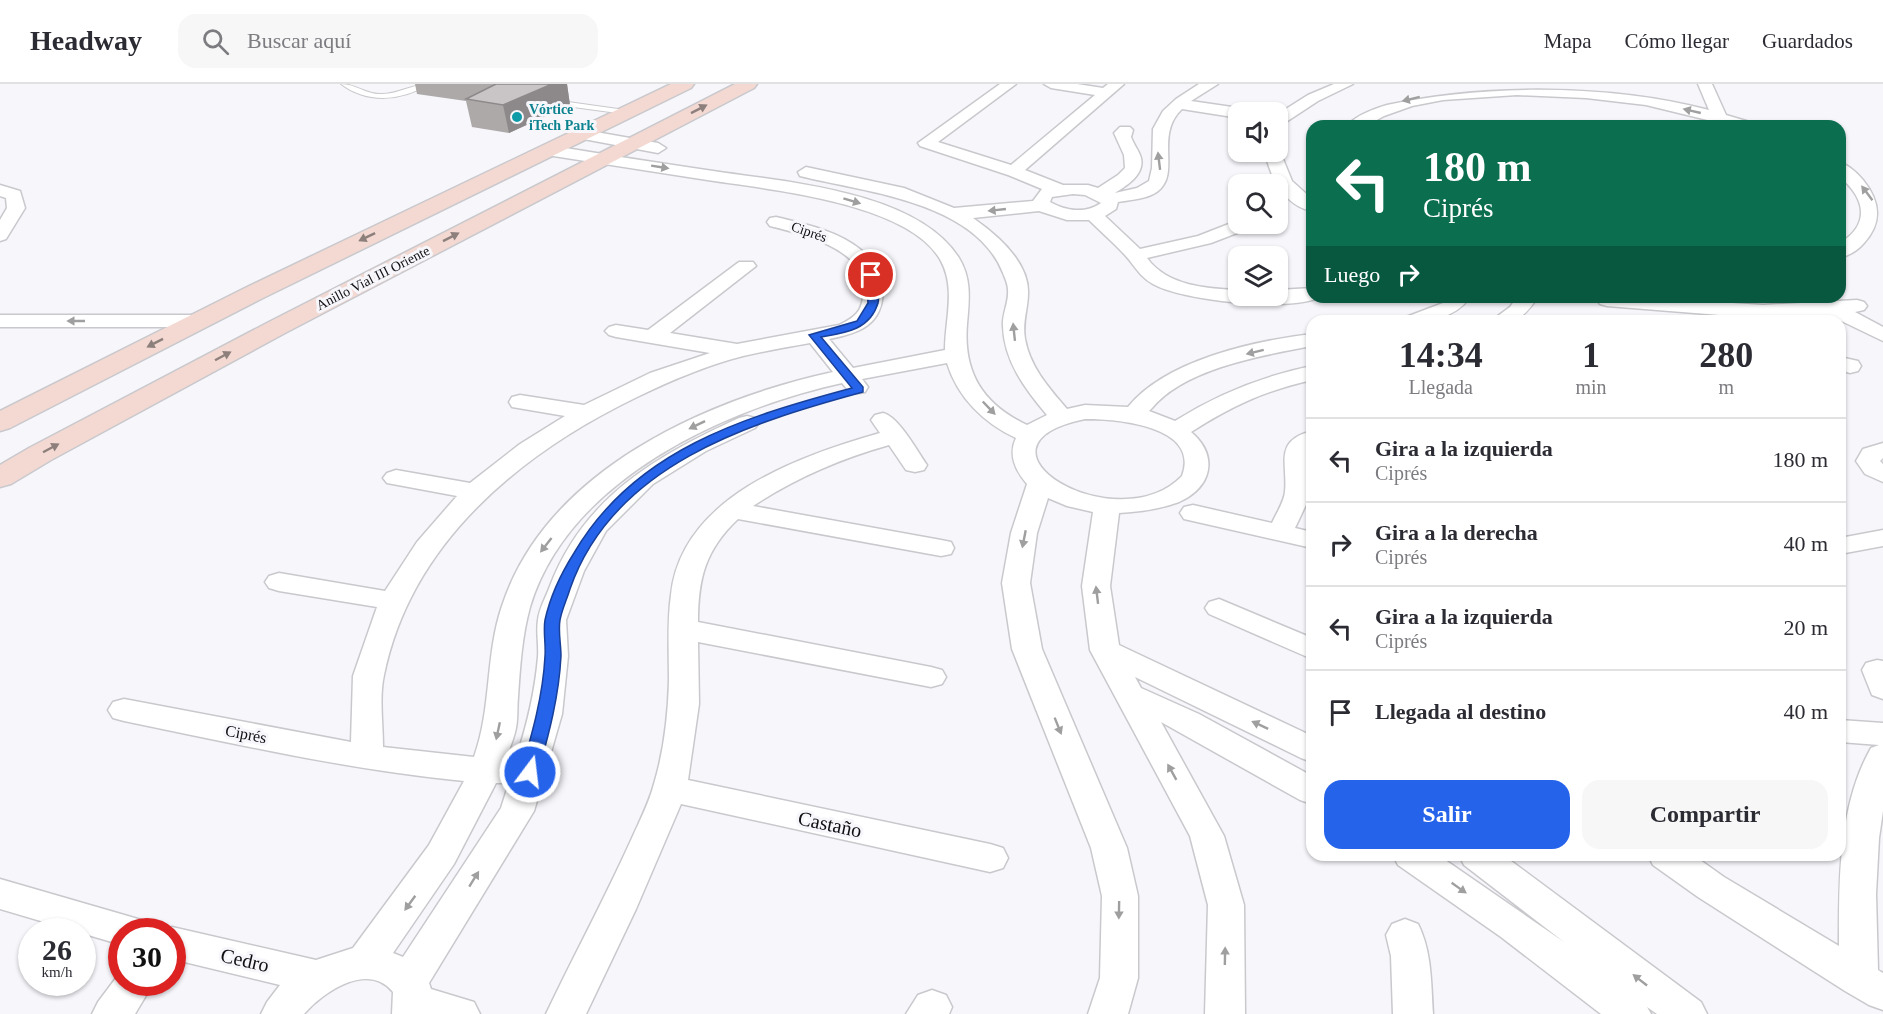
<!DOCTYPE html>
<html lang="es">
<meta charset="utf-8">
<style>
:root{--surface:#fff;--page:#f7f7f7;--text:#2b2b33;--muted:#7c7c81;--line:#e1e1e2;--accent:#2563eb}
body{margin:0;font-family:Georgia,serif;background:var(--page);color:var(--text);height:100vh;display:flex;flex-direction:column;font-size:22px;white-space:nowrap}
*{box-sizing:border-box;margin:0}
p{font-size:20px;color:var(--muted)}
.icon{flex:none;width:33px;height:33px;fill:none;stroke:currentColor;stroke-width:2;stroke-linecap:round;stroke-linejoin:round}
.map{position:relative;flex:1;overflow:hidden}
.sheet{position:absolute;left:1306px;top:231px;width:540px;height:546px;display:flex;flex-direction:column;background:var(--surface);border-radius:18px;box-shadow:0 2px 4px #0004}
.sheet>*{flex:none}
.top-card{position:absolute;left:1306px;top:36px;width:540px;height:183px;border-radius:18px;box-shadow:0 2px 4px #0004;background:#0b6e4f;color:#fff;overflow:hidden}
.buttons{position:absolute;left:1228px;top:18px;display:grid;gap:12px}
.buttons a{display:grid;place-items:center;width:60px;height:60px;border-radius:12px;background:var(--surface);box-shadow:0 2px 4px #0004;font-size:30px}
.speed{position:absolute;left:18px;top:834px;display:flex;gap:12px;font-size:30px;font-weight:700;text-align:center}
.speed>*{display:grid;place-content:center;width:78px;height:78px;border-radius:50%;background:var(--surface);box-shadow:0 2px 4px #0004;line-height:1}
.speed small{font-size:15px;font-weight:400}
.speed .limit{border:9px solid #d22;background:#fff;color:#111}
.pin{position:absolute;display:grid;place-items:center;width:51px;height:51px;color:#fff;margin:-26px;border:3px solid #fff;border-radius:50%;box-shadow:0 2px 6px #0007}
.me{position:absolute;width:66px;margin:-33px;rotate:15deg;stroke-linejoin:round;filter:drop-shadow(0 0 4px #0008)}
.turn{display:flex;align-items:center;gap:21px;height:126px;padding:0 18px;font-size:27px}
.turn .icon{width:78px;height:78px;stroke-width:2.5}
.turn b{display:block;font-size:42px;line-height:51px}
.then{display:flex;align-items:center;height:57px;padding:0 18px;background:#0003;gap:12px;font-size:22px}
.eta{display:flex;justify-content:space-evenly;align-items:center;height:102px;text-align:center}
.eta b{font-size:36px;font-weight:700;line-height:42px}
.button{display:flex;gap:12px;margin-top:auto;padding:12px 18px}
.button a{flex:1;height:69px;border-radius:18px;background:var(--accent);color:#fff;font-size:24px;font-weight:700;line-height:69px;text-align:center}
.button a+a{background:var(--page);color:var(--text)}
ul{padding:0;list-style:none}
li{display:flex;align-items:center;gap:18px;height:84px;padding:0 18px;border-top:2px solid var(--line)}
li div{flex:1}
li b{display:block;font-size:22px}
li em{font-style:normal}
header{display:flex;align-items:center;gap:36px;box-sizing:border-box;height:84px;padding:0 30px;background:var(--surface);border-bottom:2px solid var(--line)}
header strong{font-size:28px}
nav{display:flex;gap:33px;margin-inline-start:auto;font-size:21px}
.search{width:420px;height:54px;background:var(--page);display:flex;align-items:center;gap:15px;box-sizing:border-box;padding:0 21px;border-radius:18px;color:var(--muted);font-size:22px}
.map>svg:first-child{display:block}
</style>
<header>
<strong>Headway</strong>
<div class="search"><svg class="icon" aria-label="search" viewBox="0 0 24 24"><circle cx="10" cy="10" r="6"/><path d="M15 15l6 6"/></svg>Buscar aquí</div>
<nav><a>Mapa</a><a>Cómo llegar</a><a>Guardados</a></nav>
</header>
<div class="map">
<svg width="1883" height="930" viewBox="0 0 1883 930">
<rect width="100%" height="100%" fill="#f6f6fb"/>
<g fill="none" stroke-linecap="round" stroke-linejoin="round">
<defs>
<path id="service" d="M341,0C356,0 367,11 382,10C399,10 412,0 429,0C402,17 367,20 341,0Z
M554,16L625,26L629,28L625,30L551,20L550,18Z"/>
<path id="minor" d="M1000,0H1016L938,58L1011,81L1095,11L1051,4L1044,0H1077L1103,4L1108,0H1124L1025,86L1063,101H1088L1098,104L1118,91L1125,84L1124,71L1114,49L1120,43H1130L1133,46L1131,53C1133,59 1137,64 1140,71C1147,89 1128,101 1115,109L1137,104L1149,97L1152,84L1153,45L1163,27L1176,15L1199,0H1218L1191,17L1239,24L1246,28H1239V34L1182,25C1154,51 1181,89 1158,107C1148,115 1130,116 1118,118L1116,125L1105,132L1140,165L1198,152L1239,136V140H1253L1250,144L1211,159L1147,174C1167,202 1208,205 1239,206V212H1278V206L1312,204V213H1320C1292,228 1182,217 1153,200C1140,193 1135,182 1125,171C1114,159 1101,148 1089,136H1067L1039,127L973,134C996,150 1029,178 1028,209C1028,225 1022,238 1025,255C1030,283 1049,304 1067,325L1085,321L1128,323C1166,276 1254,257 1312,250V262C1264,271 1185,284 1152,324L1149,327L1175,337C1218,310 1263,292 1312,282V296C1264,307 1233,321 1191,348C1219,372 1212,403 1179,418C1160,425 1139,428 1119,429L1110,502L1119,561L1312,652V678L1301,674L1135,593L1141,604L1199,630L1312,692V720L1300,716L1161,638L1224,752L1244,821L1245,930H1205L1208,821L1190,752L1090,566L1082,502L1093,428L1067,422L1048,414L1037,449L1030,499L1042,565L1127,764L1138,812V894L1128,930H1088L1100,894L1102,812L1091,764L1012,565L1002,499L1011,449L1027,400C1015,386 1008,371 1016,354C984,339 958,314 947,279L862,295L868,303L865,308C853,311 849,308 842,299C724,325 568,396 530,523C522,552 520,583 518,613C517,623 518,634 516,644C514,655 509,665 506,675H516C527,641 535,608 538,573C539,561 536,548 538,536C539,525 546,513 550,502C584,413 656,372 739,334L747,332L755,334L759,339L755,344L706,367L653,400L606,447L584,487L566,536L568,572L562,630L534,727L429,899L431,905L474,918L480,930H392L393,908C368,877 323,908 304,930H261L267,918L280,901L172,875V848H159L172,843L316,876L353,864L429,761L464,697C349,686 237,660 124,637L113,634L108,626L113,618L124,615L351,658L353,592L377,523L279,507L269,504L265,498L269,492L279,489L385,507L417,458L457,412L387,399L383,394L387,389L396,386L470,399L520,360L565,332L512,323L509,318L512,313L520,311L584,321L650,289L710,269L616,253L609,251L605,247L609,243L616,241L648,246L739,178H753L756,182L670,249L737,260L839,241C854,234 863,227 863,210C863,204 864,198 862,192C850,161 798,149 770,142L767,138L770,134L776,133C805,140 838,147 861,166C873,176 882,190 883,205C883,241 860,249 829,255L853,284L945,266C945,236 956,205 941,177C909,117 762,105 701,95C649,87 598,79 547,71L541,69L539,66L541,63L547,61C602,70 658,79 713,87C785,98 917,107 959,174C972,195 969,217 967,240C963,289 983,320 1027,341L1047,331C1025,305 1004,277 1003,242C1002,230 1009,219 1008,206C1008,200 1005,194 1003,189C975,117 864,108 800,92L798,88L806,83L904,104L954,124L1033,117L1042,105L1008,91L920,62L918,59ZM1073,110L1085,111L1101,119C1085,130 1066,127 1050,118L1052,113ZM810,259L833,288C705,316 546,387 502,522C485,572 492,623 474,673L383,663C383,640 379,613 384,591C411,458 521,369 637,313C670,297 707,281 743,272C765,267 787,263 810,259ZM1085,335C1115,335 1201,341 1182,392C1117,459 954,362 1085,335ZM496,699H509L501,724L403,873L393,869L454,780Z
M1334,0H1353L1318,17L1286,38L1283,42L1278,44V30L1308,11Z
M1698,0H1712L1726,31L1753,39L1756,42H1732L1646,21L1586,14L1517,11L1443,16L1412,22L1384,32L1366,42H1347C1356,31 1374,25 1387,21C1484,0 1611,0 1709,26Z
M579,45L658,59L666,64L658,69L573,53L571,50L573,47Z
M1279,65L1292,97L1312,115V127C1285,122 1270,93 1265,68H1278Z
M1840,79C1849,81 1857,89 1863,96C1880,117 1883,138 1864,159C1858,166 1850,171 1840,174V159C1871,140 1865,114 1840,93Z
M0,101L20,107L25,124L6,155L0,157V136L7,124L6,114L0,112Z
M1449,213H1470C1454,236 1428,237 1403,237L1406,233L1443,219Z
M1517,213H1538C1522,236 1518,237 1491,237L1510,223Z
M1599,213H1639L1763,221L1857,216L1864,218L1867,222L1864,226L1855,228L1883,243V257L1829,231L1732,232L1607,222L1600,220L1597,216Z
M0,231H198L205,233L208,237L205,241L198,243H0Z
M1840,273L1858,277L1861,282L1858,287L1850,289L1840,286Z
M883,329C899,333 917,367 927,381L924,386L915,388L906,386L889,361C840,375 795,394 753,422L941,456L951,458L954,464L951,470L941,472L738,435C705,466 698,495 698,538L931,583L942,586L946,593L942,600L931,603L698,558L699,620L688,696L990,760L1003,764L1008,774L1003,784L990,788L681,720L636,825L586,930H546C574,871 605,814 632,754C640,736 649,719 654,700C664,667 668,631 669,597C669,568 667,539 671,511C681,413 799,372 880,349L871,336L875,331Z
M1312,347V363L1308,373L1311,410L1295,444L1312,448V464L1184,435L1180,429L1184,423L1193,421L1272,439C1276,430 1284,418 1285,408C1288,379 1273,357 1312,347Z
M1883,359V374L1880,377L1883,380V398L1865,390L1856,377L1863,365Z
M1883,446V462L1840,470V454Z
M1219,515L1312,554V575L1209,530L1205,524L1209,518Z
M1877,576L1883,577V615L1872,611L1862,586L1866,579Z
M1840,636L1883,639V727L1879,754L1876,810L1878,886L1883,889V926L1869,921L1845,907L1698,813L1653,781L1648,771H1693L1724,793L1839,862C1839,797 1838,722 1871,664L1879,661L1840,658Z
M1393,771H1438L1564,858L1464,781L1459,771H1503L1701,918L1707,930H1657L1647,923L1651,930H1601L1501,853L1398,781Z
M0,795L145,837L151,848H122V861L0,825Z
M1405,835L1418,840C1432,868 1431,899 1433,930H1393L1391,872L1386,851L1392,840Z
M122,886V898H154L135,930H92L98,918Z
M932,906L946,911L952,923L949,930H906L918,911Z"/>
<path id="secondary" d="M671,0H694L691,4L263,214L10,344L0,347V327L245,204Z
M735,0H757L754,4L285,249L51,376L11,400L0,403V381L29,364L267,239Z"/>
</defs>
<!-- service casing -->
<use href="#service" stroke="#c9c9cd" stroke-width="2"/>
<!-- minor casing -->
<use href="#minor" stroke="#c9c9cd" stroke-width="3"/>
<!-- secondary casing -->
<use href="#secondary" stroke="#c9c9cd" stroke-width="3"/>
<!-- service -->
<use href="#service" fill="#fff" fill-rule="evenodd"/>
<!-- minor -->
<use href="#minor" fill="#fff" fill-rule="evenodd"/>
<!-- secondary -->
<use href="#secondary" fill="#f3d9d2" fill-rule="evenodd"/>
</g>
<!-- wall -->
<path fill="#ada9a9" d="M415,0H567L570,21L509,49L472,43L466,17L417,10Z"/>
<!-- shaded-wall -->
<path fill="#8d898a" d="M552,0H567L570,21L509,49L503,21Z"/>
<!-- building -->
<path fill="#c9c4c5" stroke="#8d898a" stroke-width="1.5" d="M496,0H552L503,21L466,15Z"/>
<!-- one-way arrows -->
<defs><path id="oneway-solid" d="M-6-.8H1V-3.2L6.5 0L1 3.2V.8H-6Z" transform="scale(1.5)"/></defs>
<g fill="#9f9fa0">
<use href="#oneway-solid" transform="translate(1411 15) rotate(166)"/>
<use href="#oneway-solid" transform="translate(1692 27) rotate(-167)"/>
<use href="#oneway-solid" transform="translate(1159 77) rotate(-97)"/>
<use href="#oneway-solid" transform="translate(660 83) rotate(9)"/>
<use href="#oneway-solid" transform="translate(1867 109) rotate(-127)"/>
<use href="#oneway-solid" transform="translate(852 117) rotate(17)"/>
<use href="#oneway-solid" transform="translate(997 126) rotate(174)"/>
<use href="#oneway-solid" transform="translate(76 237) rotate(-180)"/>
<use href="#oneway-solid" transform="translate(1014 248) rotate(-96)"/>
<use href="#oneway-solid" transform="translate(1255 268) rotate(166)"/>
<use href="#oneway-solid" transform="translate(989 324) rotate(46)"/>
<use href="#oneway-solid" transform="translate(697 341) rotate(154)"/>
<use href="#oneway-solid" transform="translate(1024 455) rotate(101)"/>
<use href="#oneway-solid" transform="translate(546 461) rotate(128)"/>
<use href="#oneway-solid" transform="translate(1097 511) rotate(-97)"/>
<use href="#oneway-solid" transform="translate(1260 641) rotate(-155)"/>
<use href="#oneway-solid" transform="translate(1058 642) rotate(68)"/>
<use href="#oneway-solid" transform="translate(498 647) rotate(102)"/>
<use href="#oneway-solid" transform="translate(1172 688) rotate(-119)"/>
<use href="#oneway-solid" transform="translate(474 795) rotate(-58)"/>
<use href="#oneway-solid" transform="translate(1459 804) rotate(35)"/>
<use href="#oneway-solid" transform="translate(410 819) rotate(126)"/>
<use href="#oneway-solid" transform="translate(1119 826) rotate(91)"/>
<use href="#oneway-solid" transform="translate(1225 872) rotate(-89)"/>
<use href="#oneway-solid" transform="translate(1640 896) rotate(-142)"/>
</g>
<g fill="#8d7f7c">
<use href="#oneway-solid" transform="translate(699 25) rotate(-27)"/>
<use href="#oneway-solid" transform="translate(367 153) rotate(154)"/>
<use href="#oneway-solid" transform="translate(451 153) rotate(-27)"/>
<use href="#oneway-solid" transform="translate(155 259) rotate(153)"/>
<use href="#oneway-solid" transform="translate(223 272) rotate(-28)"/>
<use href="#oneway-solid" transform="translate(51 364) rotate(-28)"/>
</g>
<!-- route -->
<path fill="#2563eb" stroke="#184099" stroke-width="1.5" d="M871,188L876,191C877,199 880,212 878,219C870,246 845,249 821,253L863,303V308C749,339 613,381 570,505C567,515 562,525 560,536C558,547 561,560 561,572C559,612 549,650 538,688L536,693L530,694L524,693L521,688C532,650 543,612 545,572C546,560 543,547 545,536C550,513 562,488 574,469C634,366 744,333 852,304L809,251L857,237L868,219L866,191Z"/>
<!-- markers -->
<circle fill="#0f9aa8" stroke="#f6f6fb" stroke-width="2" cx="517" cy="33" r="6"/>
<g text-anchor="middle" dominant-baseline="central" stroke-width="6" stroke-linejoin="round" paint-order="stroke">
<!-- far-culture labels -->
<g font-size="14" font-weight="bold" fill="#0d838f" stroke="#f6f6fb" text-anchor="start">
<text x="529" y="25">Vórtice<tspan x="529" dy="16">iTech Park</tspan></text>
</g>
<!-- far-street labels -->
<g font-size="14" fill="#101012" stroke="#f6f6fb">
<text transform="translate(809 148) rotate(19)">Ciprés</text>
<text transform="translate(373 194) rotate(-27)">Anillo Vial III Oriente</text>
</g>
<!-- street labels -->
<g font-size="16" fill="#101012" stroke="#f6f6fb">
<text transform="translate(246 650) rotate(11)">Ciprés</text>
</g>
<!-- near-street labels -->
<g font-size="20" fill="#101012" stroke="#f6f6fb">
<text transform="translate(830 740) rotate(12)">Castaño</text>
<text transform="translate(245 876) rotate(13)">Cedro</text>
</g>
</g>
</svg>
<div class="buttons">
<a><svg class="icon" aria-label="sound" viewBox="0 0 24 24"><path d="M4 9h4l5-4v14l-5-4H4zM17 9q2 3 0 6"/></svg></a>
<a><svg class="icon" aria-label="search" viewBox="0 0 24 24"><circle cx="10" cy="10" r="6"/><path d="M15 15l6 6"/></svg></a>
<a><svg class="icon" aria-label="layers" viewBox="0 0 24 24"><path d="M12 4l9 5-9 5-9-5zM3 14l9 5 9-5"/></svg></a>
</div>
<div class="speed"><div>26<small>km/h</small></div><div class="limit">30</div></div>
<div class="pin" style="left:871px;top:191px;background:#d93025"><svg class="icon" aria-label="arrive" viewBox="0 0 24 24"><path d="M6 21V4h12l-3 4 3 4H6"/></svg></div>
<svg class="me" style="left:530px;top:688px" viewBox="-20 -20 40 40"><circle r="17" fill="#2563eb" stroke="#fff" stroke-width="3"/><path d="M0-11L8 9 0 5-8 9z" fill="#fff"/></svg>
<div class="top-card">
<div class="turn"><svg class="icon" aria-label="left" viewBox="0 0 24 24"><path d="M17 20v-9H6M10 6l-5 5 5 5"/></svg><div><b>180 m</b>Ciprés</div></div>
<div class="then">Luego<svg class="icon" aria-label="right" viewBox="0 0 24 24"><path d="M7 20v-9h11M14 6l5 5-5 5"/></svg></div>
</div>
<section class="sheet">
<div class="eta">
<div><b>14:34</b><p>Llegada</p></div>
<div><b>1</b><p>min</p></div>
<div><b>280</b><p>m</p></div>
</div>
<ul>
<li><svg class="icon" aria-label="left" viewBox="0 0 24 24"><path d="M17 20v-9H6M10 6l-5 5 5 5"/></svg><div><b>Gira a la izquierda</b><p>Ciprés</p></div><em>180 m</em></li>
<li><svg class="icon" aria-label="right" viewBox="0 0 24 24"><path d="M7 20v-9h11M14 6l5 5-5 5"/></svg><div><b>Gira a la derecha</b><p>Ciprés</p></div><em>40 m</em></li>
<li><svg class="icon" aria-label="left" viewBox="0 0 24 24"><path d="M17 20v-9H6M10 6l-5 5 5 5"/></svg><div><b>Gira a la izquierda</b><p>Ciprés</p></div><em>20 m</em></li>
<li><svg class="icon" aria-label="arrive" viewBox="0 0 24 24"><path d="M6 21V4h12l-3 4 3 4H6"/></svg><div><b>Llegada al destino</b></div><em>40 m</em></li>
</ul>
<div class="button"><a>Salir</a><a>Compartir</a></div>
</section>
</div>
